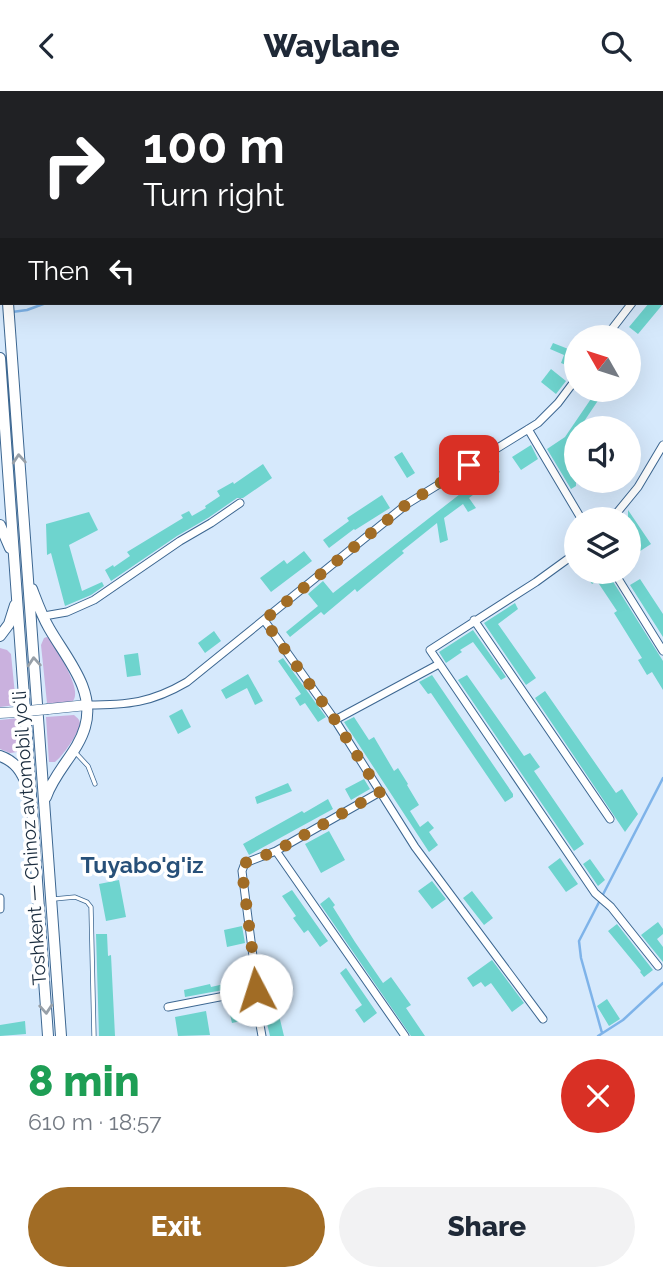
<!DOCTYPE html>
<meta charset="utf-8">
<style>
:root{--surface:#fff;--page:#f2f2f3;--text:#1f2937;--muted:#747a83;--accent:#a16c25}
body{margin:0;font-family:Raleway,sans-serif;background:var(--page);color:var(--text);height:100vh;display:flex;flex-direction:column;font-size:26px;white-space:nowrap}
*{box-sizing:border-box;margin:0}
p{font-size:23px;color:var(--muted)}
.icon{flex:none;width:38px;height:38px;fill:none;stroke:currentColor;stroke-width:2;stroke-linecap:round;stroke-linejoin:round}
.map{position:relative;height:945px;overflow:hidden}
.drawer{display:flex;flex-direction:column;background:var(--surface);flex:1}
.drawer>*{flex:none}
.top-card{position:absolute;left:0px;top:0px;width:663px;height:214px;box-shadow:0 7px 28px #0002;background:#202124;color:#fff;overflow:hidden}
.needle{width:46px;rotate:309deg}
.buttons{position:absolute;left:564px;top:234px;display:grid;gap:14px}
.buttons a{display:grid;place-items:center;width:77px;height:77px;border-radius:50%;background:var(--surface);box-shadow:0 7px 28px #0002;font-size:35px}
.pin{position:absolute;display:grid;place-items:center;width:60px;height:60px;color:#fff;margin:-30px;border-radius:14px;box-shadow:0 4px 10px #0006}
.me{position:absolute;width:77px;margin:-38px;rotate:355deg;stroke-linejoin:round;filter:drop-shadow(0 0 5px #0008)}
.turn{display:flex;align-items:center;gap:24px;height:147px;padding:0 28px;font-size:32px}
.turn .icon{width:91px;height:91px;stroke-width:2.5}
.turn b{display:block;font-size:49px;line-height:60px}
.then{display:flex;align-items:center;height:66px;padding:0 28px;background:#0003;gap:14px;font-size:26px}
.round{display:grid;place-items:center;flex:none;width:74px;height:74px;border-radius:37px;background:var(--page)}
.summary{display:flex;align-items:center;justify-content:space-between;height:119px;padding:0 28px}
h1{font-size:42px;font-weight:800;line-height:52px;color:#1e9e55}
.action{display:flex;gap:14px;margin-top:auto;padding:14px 28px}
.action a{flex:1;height:80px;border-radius:42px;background:var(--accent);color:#fff;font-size:28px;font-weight:800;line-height:80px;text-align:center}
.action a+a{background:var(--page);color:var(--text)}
header{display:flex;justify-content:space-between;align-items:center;height:91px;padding:0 28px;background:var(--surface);font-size:32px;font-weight:800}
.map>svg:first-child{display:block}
</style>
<header><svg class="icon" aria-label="back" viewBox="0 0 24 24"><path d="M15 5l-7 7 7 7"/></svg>Waylane<svg class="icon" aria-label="search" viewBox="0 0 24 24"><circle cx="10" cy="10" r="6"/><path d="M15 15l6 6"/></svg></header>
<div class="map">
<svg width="663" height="945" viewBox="0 0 663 945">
<rect width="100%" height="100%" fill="#d6e9fc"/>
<!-- green -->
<path fill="#cab1de" d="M47,546L49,547C55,557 88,605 70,612C64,614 54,612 47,612L41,554L44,547Z
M0,557L7,559L11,563L16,614L0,616Z
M74,624C77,627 80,628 80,633C79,642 62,666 55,671H49L46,626Z
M19,627L21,656L17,661L10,662L0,658V629Z"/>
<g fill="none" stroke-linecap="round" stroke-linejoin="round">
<!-- stream -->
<path stroke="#7eb3e9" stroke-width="2.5" d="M364,2L367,0
M12,221L27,219L46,212
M602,942L581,867L579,850L663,687
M598,945L623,929L663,892"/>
</g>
<!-- building -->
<path fill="#6ed4ce" d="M649,212H663V213L638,243L629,236Z
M553,252L576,261V278L561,272L564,264L550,258Z
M551,278L566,290L556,303L541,291Z
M597,299H605L579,338H576V343L569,353L576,364V395L571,398L547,358L565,346Z
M531,354L538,368L521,379L512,366Z
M402,361L415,382L407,387L394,366Z
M263,373L272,387L243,407H237L208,427L177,445L111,490L105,479L113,474L114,476L130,465L127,461L183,427L181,424L189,420L192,425L206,417L205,415L220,405L217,400L233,391L234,393Z
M496,375L500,381L485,392L486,394L469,407L476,417L468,421L463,413L444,427L448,449L440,452L437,432L402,460L404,462L357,501L355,498L324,524L321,521L290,546L286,541L318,515L308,503L323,490L333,502Z
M382,404L390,417L355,439L354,438L329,457L323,449L349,430L347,427Z
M628,419L651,453L628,468Z
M89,421L98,439L69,454L82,500L102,491L104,495L91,504L65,515L51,462L47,464L46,433Z
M304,460L312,470L271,501L260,487L284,469L287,473Z
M584,481H607L663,570V599L652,581L647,584L638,569L642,567L614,522L617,520L597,490L592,493Z
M640,488L663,523V546L630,494Z
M515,512L518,518L498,533L536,587L526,594L484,532Z
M473,539L506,586L501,589L473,551L460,559L462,561L446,572L439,561Z
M214,540L221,550L205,562L198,552Z
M138,562L141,584L127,586L124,564Z
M283,567L326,626L318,631L305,612L300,615L295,607L301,603L278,570Z
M248,583L263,610L255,614L247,597L226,608L221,599Z
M432,584L513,703V706L505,711L431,602L428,603L419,591Z
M467,584L524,665L530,662L540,676L534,680L584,753L574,760L458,589Z
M545,600L616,702L622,698L638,723L625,741L535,607Z
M182,618L191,636L178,643L169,625Z
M354,626L369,649L374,646L394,680L398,677L408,693L407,694L419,714L410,720L420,736L428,730L434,737L429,741L438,754L429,761L344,631Z
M364,688L370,698L351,709L345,698Z
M288,692L292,700L257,713L255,706Z
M328,708L333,718L249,764L243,753L302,720L304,722Z
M329,740L345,769L321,782L305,753Z
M560,767L578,793L566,801L548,776Z
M590,768L605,789L598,795L583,773Z
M119,789L126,826L106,830L99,793Z
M432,790L446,808L432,818L418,800Z
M292,799L328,850L320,856L308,839L304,842L293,827L296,825L282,805Z
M472,800L493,827L484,834L463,807Z
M329,806L335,814L333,816L355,851L383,892L391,886L411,914L406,917L425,945H411L320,813Z
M658,831L663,838V843L657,848L663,856V871L641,844Z
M617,833L653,879L644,886L640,881L641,880L608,840Z
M242,835L245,852L227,856L224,839Z
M96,843H107L108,865L111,864L115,945H99Z
M492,869L524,912L512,921L491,892L485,896L481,891L473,896L467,887Z
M270,875L277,911L276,912L284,945H270L264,920L261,880Z
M346,877L377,922L364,932L355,919L362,914L340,882Z
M250,887V894L185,906L184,899L210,893L211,896Z
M246,907L250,928L232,932L227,911Z
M607,908L620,928L609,935L597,915Z
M206,920L210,944L178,945L175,926Z
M25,930L26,943L0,945V934Z"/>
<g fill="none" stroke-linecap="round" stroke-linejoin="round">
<defs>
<path id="service" d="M74,660L88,675L95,693
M54,808L75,806L87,811L91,816L94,945"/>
<path id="minor" d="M662,178L663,176
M605,247L632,212
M528,338L582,429
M611,429L638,396L663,354
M576,462L536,491L430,559L595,802L611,816L658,875
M614,481L663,560
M44,525L67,521L94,509L180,450L211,432L240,412
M264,529L335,629L415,756L543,928
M474,529L610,728
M87,614C128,614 151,612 187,591L407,413L538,332L558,312L576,288
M335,629L439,573
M380,701L276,760L405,945
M0,807V818
M168,916L256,899
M262,945L255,906L256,889L242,780L245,772L276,760"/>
<path id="secondary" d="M48,618L87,614
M0,622L17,621"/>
<path id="trunk" d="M0,99L2,123
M8,212L61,945
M0,267L48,945
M0,434L10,457
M32,498C37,511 42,525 49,537C66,567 96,599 85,636C78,661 55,680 46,706
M0,545L9,533L15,514
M0,665C15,670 22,681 27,695"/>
</defs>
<!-- service casing -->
<use href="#service" stroke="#3d6791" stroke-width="5"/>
<!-- minor casing -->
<use href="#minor" stroke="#3d6791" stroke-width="9"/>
<!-- secondary casing -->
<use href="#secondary" stroke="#3d6791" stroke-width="11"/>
<!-- trunk casing -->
<use href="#trunk" stroke="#3d6791" stroke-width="12"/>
<!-- service -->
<use href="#service" stroke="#fff" stroke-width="3.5"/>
<!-- minor -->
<use href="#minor" stroke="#fff" stroke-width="7"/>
<!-- secondary -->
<use href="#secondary" stroke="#fff" stroke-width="10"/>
<!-- trunk -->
<use href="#trunk" stroke="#fff" stroke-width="10"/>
<defs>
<path id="secondary-bridge" d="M17,621L48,618"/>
</defs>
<!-- secondary-bridge casing -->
<use href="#secondary-bridge" stroke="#3d6791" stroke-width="11" stroke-linecap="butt"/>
<!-- secondary-bridge -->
<use href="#secondary-bridge" stroke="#fff" stroke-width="10"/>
</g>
<!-- one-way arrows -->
<defs><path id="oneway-chevron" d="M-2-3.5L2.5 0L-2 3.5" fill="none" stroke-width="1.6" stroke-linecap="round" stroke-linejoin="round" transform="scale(1.75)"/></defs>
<g stroke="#98a0a8">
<use href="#oneway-chevron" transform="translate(19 368) rotate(-94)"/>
<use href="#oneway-chevron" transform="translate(34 571) rotate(-94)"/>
<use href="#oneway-chevron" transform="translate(46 918) rotate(86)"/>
</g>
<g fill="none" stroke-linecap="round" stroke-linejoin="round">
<!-- route -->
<path stroke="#a16c25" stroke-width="12" stroke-dasharray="0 21.6" d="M256,899V889L242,780L245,772L276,760L380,701L335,629L264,529L407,413L469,374"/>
</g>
<g text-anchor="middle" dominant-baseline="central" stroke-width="7" stroke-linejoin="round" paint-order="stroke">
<!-- street labels -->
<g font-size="19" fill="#1a2c3e" stroke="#fff">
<text transform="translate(29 747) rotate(-94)">Toshkent — Chinoz avtomobil yoʻli</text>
</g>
<!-- quarter labels -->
<g font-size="23" font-weight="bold" fill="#275079" stroke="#fff">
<text x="142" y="773">Tuyabo'g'iz</text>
</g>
</g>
</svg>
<div class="buttons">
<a><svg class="needle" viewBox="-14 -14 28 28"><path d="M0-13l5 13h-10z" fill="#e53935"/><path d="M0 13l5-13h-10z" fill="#747a83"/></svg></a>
<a><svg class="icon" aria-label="sound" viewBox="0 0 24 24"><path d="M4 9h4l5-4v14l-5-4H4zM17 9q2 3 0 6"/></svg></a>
<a><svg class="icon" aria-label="layers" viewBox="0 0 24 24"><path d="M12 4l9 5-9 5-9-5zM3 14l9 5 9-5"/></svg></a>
</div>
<div class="pin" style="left:469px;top:374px;background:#d93025"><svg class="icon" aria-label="arrive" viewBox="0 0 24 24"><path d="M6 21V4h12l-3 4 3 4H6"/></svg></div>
<svg class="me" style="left:256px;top:899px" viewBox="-20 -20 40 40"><circle r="19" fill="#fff"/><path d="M0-13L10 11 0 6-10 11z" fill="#a16c25"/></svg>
<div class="top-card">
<div class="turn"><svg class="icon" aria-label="right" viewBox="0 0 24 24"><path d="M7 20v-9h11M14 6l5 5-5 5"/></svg><div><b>100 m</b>Turn right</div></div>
<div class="then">Then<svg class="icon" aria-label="left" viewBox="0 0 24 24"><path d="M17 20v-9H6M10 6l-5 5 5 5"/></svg></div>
</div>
</div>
<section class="drawer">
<div class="summary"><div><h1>8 min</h1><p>610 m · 18:57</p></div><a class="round" style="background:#d93025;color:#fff"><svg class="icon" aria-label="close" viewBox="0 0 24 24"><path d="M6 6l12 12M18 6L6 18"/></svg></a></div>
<div class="action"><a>Exit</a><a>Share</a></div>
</section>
